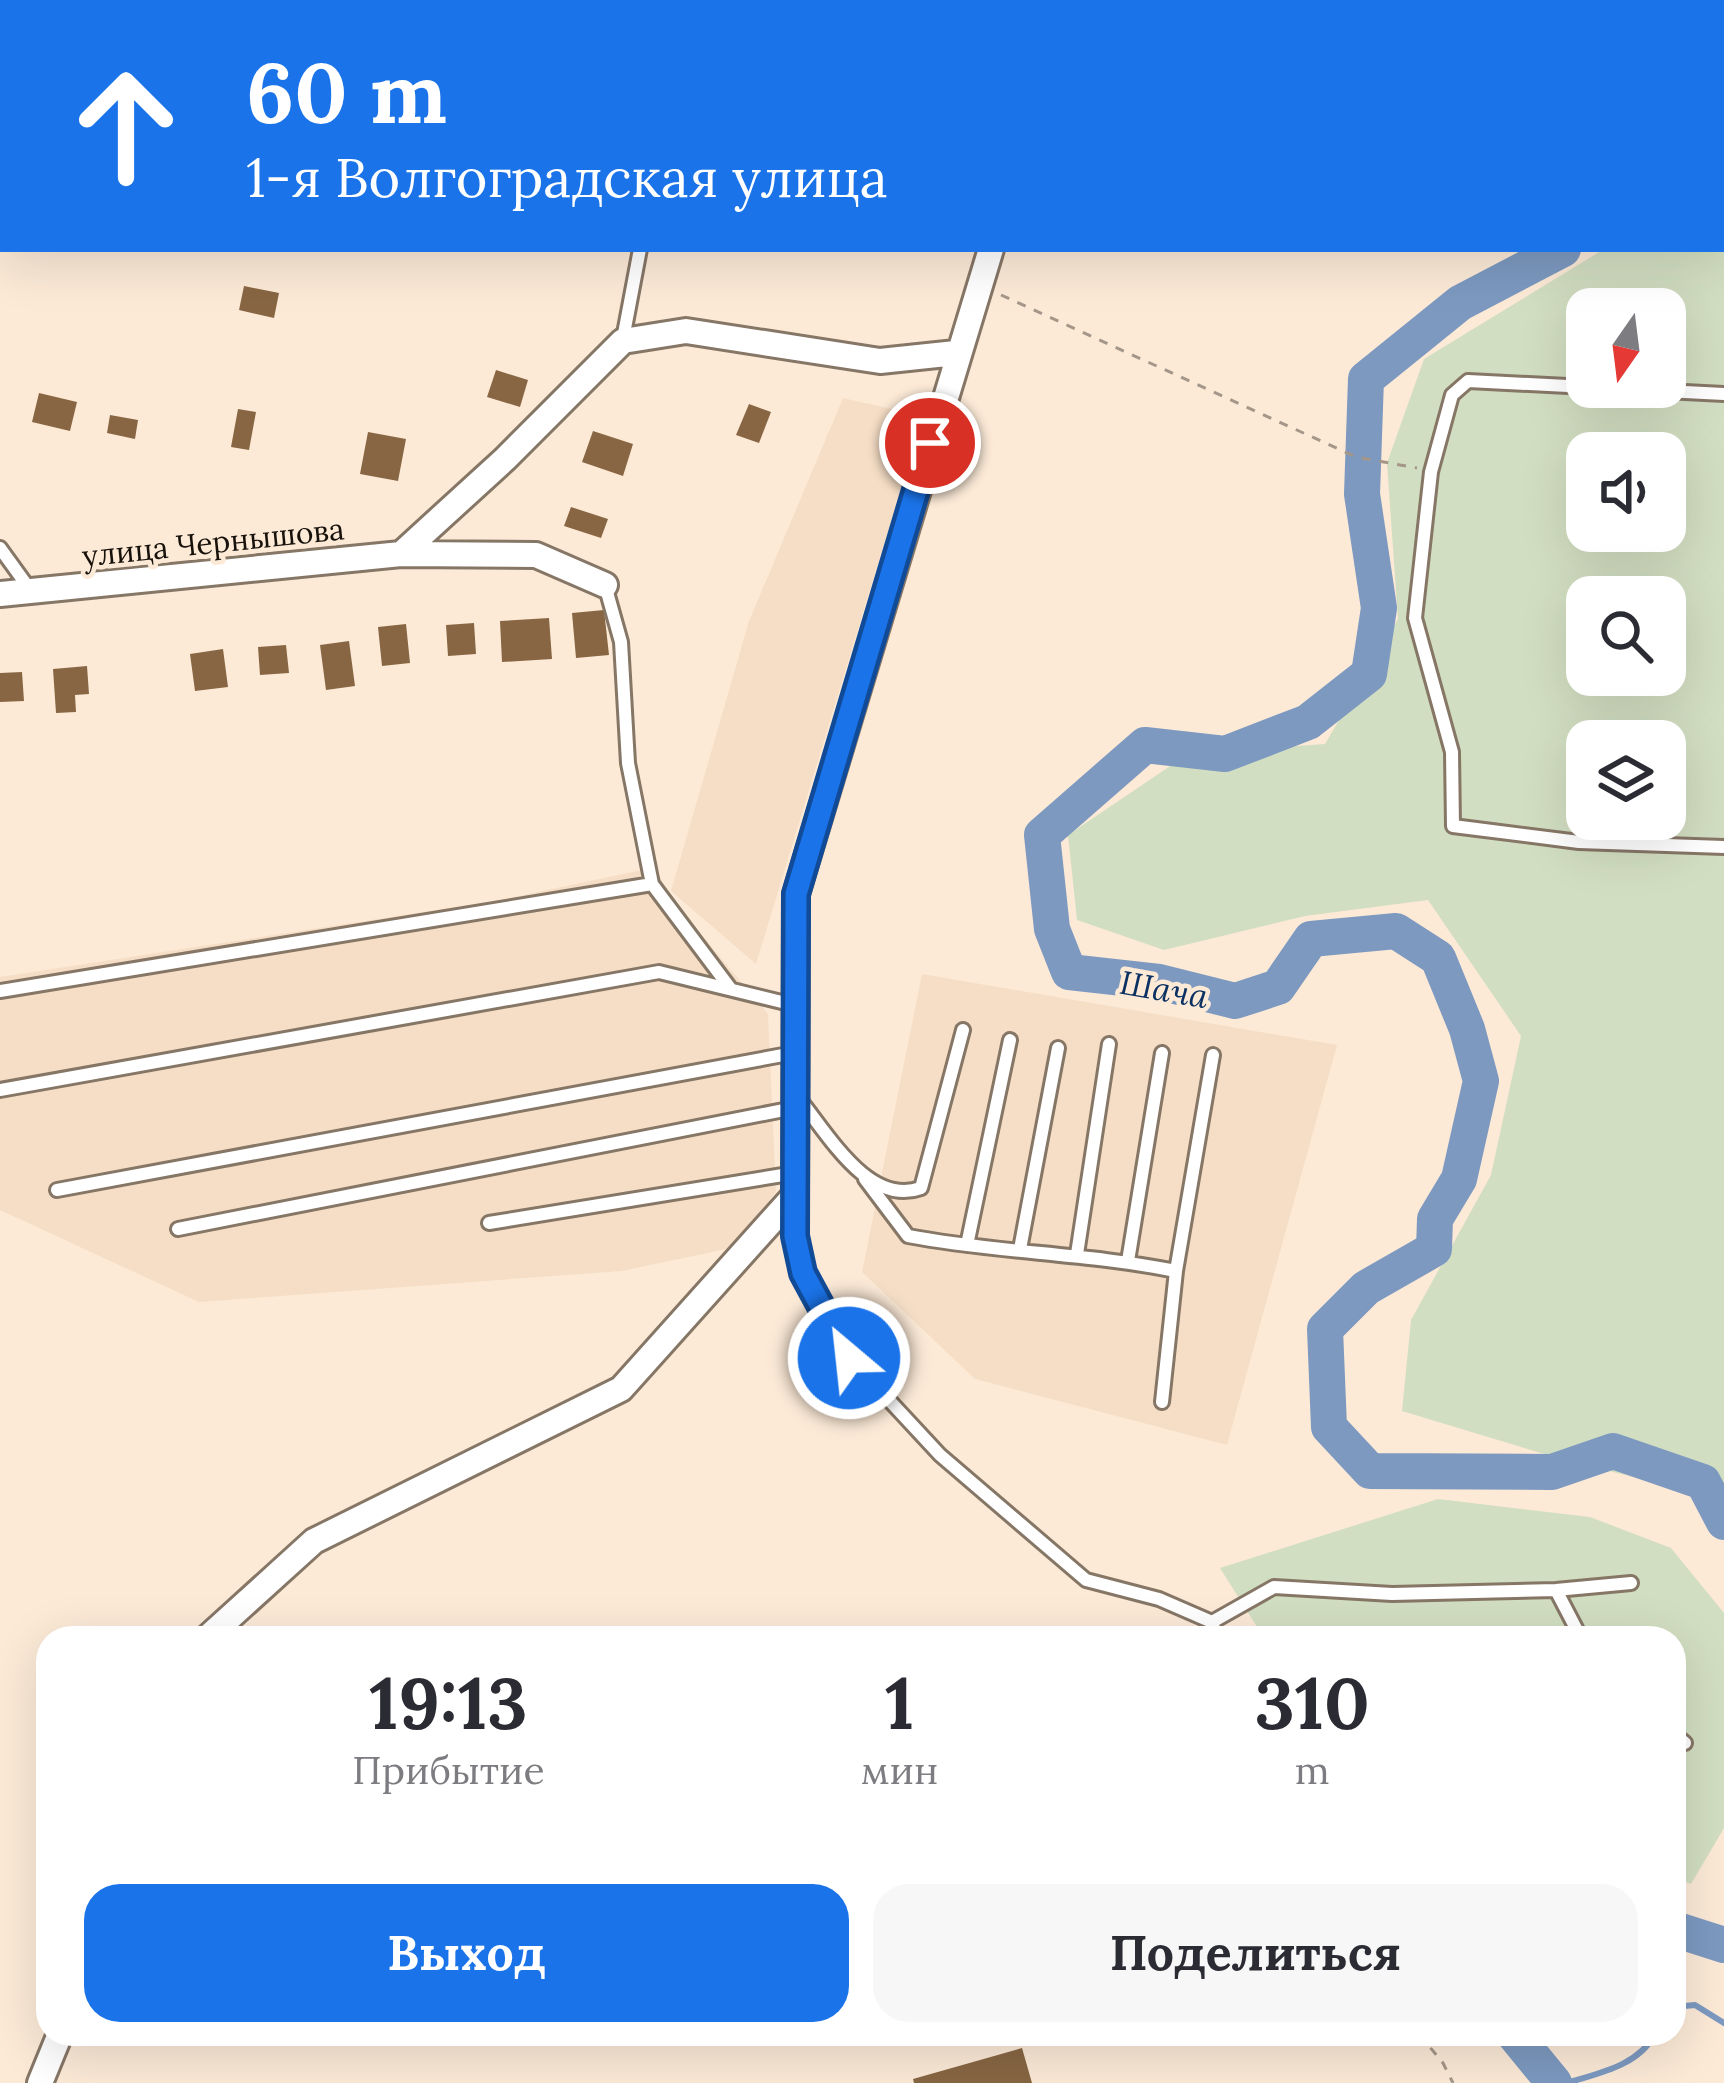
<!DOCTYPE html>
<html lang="ru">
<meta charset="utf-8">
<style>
:root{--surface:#fff;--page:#f7f7f7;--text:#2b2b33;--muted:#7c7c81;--accent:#1a73e8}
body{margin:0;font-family:Lora,serif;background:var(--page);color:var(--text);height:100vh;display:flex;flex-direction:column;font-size:45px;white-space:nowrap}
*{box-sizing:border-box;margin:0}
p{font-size:39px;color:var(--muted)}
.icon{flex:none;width:66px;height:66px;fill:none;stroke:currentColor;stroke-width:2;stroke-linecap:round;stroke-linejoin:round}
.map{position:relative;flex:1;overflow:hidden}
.drawer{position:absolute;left:36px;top:1626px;width:1650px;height:420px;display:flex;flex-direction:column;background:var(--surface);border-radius:36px;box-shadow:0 12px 48px #0002}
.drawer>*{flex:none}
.hud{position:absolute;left:0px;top:0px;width:1725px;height:252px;box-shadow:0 12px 48px #0002;background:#1a73e8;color:#fff;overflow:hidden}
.needle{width:78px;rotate:194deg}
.controls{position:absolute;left:1566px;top:288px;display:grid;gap:24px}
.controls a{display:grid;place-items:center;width:120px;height:120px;border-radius:24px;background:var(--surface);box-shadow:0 12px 48px #0002;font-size:60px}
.pin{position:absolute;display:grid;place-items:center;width:102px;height:102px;color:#fff;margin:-51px;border:6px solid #fff;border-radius:50%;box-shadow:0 3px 12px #0007}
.me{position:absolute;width:132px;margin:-66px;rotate:332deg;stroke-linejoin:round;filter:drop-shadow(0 0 9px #0008)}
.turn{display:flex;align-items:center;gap:42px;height:252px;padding:0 48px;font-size:54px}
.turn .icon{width:156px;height:156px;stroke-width:2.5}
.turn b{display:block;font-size:84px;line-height:102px}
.eta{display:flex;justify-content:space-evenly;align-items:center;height:204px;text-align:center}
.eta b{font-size:72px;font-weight:700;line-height:84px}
.cta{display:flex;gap:24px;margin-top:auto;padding:24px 48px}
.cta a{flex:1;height:138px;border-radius:36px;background:var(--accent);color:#fff;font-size:48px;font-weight:700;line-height:138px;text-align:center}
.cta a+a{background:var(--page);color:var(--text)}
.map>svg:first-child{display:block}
</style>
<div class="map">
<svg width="1724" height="2083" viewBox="0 0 1724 2083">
<rect width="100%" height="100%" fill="#fcead7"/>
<!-- built -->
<path fill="#f6dec6" d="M843,398L923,416L756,964L671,891L749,621Z
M656,867L668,895L768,1014L776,1192L731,1248L622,1271L199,1302L0,1210V977L495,901Z
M922,974L1337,1045L1227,1445L975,1379L862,1272Z"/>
<!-- green -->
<path fill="#d2dec1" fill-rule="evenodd" d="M1724,175V1500L1554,1457L1402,1411L1411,1320L1491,1175L1521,1036L1428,900L1305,916L1164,950L1077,920L1068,835L1188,754L1325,744L1398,619L1387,463L1424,359L1604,249H1722ZM1587,309H1665V387H1587ZM1587,453H1665V531H1587ZM1587,597H1665V675H1587ZM1587,741H1665V819H1587Z
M1438,1499L1590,1517L1671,1548L1724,1613V1828L1691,1884L1674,1877V1638H1264L1220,1568Z"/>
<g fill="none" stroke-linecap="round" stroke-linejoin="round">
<!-- stream -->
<path stroke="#7d99c0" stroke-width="6" d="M1674,2007L1695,2005L1724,2023
M1567,2083C1599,2073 1638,2066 1655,2034"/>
<!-- river -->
<path stroke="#7d99c0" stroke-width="36" d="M1722,166L1724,165
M1563,249L1460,303L1366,379L1362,494L1379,608L1369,674L1308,722L1225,754L1145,745L1042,835L1052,929L1069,972L1159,982L1235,1001L1278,987L1311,939L1396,931L1438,958L1467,1029L1481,1081L1459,1179L1435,1219L1434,1249L1366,1288L1325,1329L1329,1427L1370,1471L1552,1472L1613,1451L1703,1482L1724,1522
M1674,1929L1724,1945
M1514,2034L1554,2083"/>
</g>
<!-- building -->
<path fill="#886643" d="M244,286L279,293L274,318L239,310Z
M496,370L528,380L520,407L487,397Z
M39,393L77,402L70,431L32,422Z
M749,404L771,412L759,443L736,435Z
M238,409L256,412L249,450L231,447Z
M110,415L138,420L135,439L107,433Z
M593,431L633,444L623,476L582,462Z
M368,432L406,439L398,481L360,474Z
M571,507L608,519L601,538L564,526Z
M604,610L609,655L576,658L572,613Z
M549,618L552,659L502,662L500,621Z
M474,623L476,654L448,656L446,625Z
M406,624L410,663L382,666L378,627Z
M349,641L355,686L326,690L320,645Z
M286,645L289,673L260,675L258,647Z
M223,649L228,687L195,691L190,654Z
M87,666L89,694L75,695L76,712L56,713L53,669Z
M22,672L24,701L0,702V673Z
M1022,2048L1032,2083H914L913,2079Z"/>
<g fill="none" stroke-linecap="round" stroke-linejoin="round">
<defs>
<path id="lane" d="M667,0L668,3
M623,339L640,249
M1724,394L1468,381L1452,395L1431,472L1415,618L1452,752L1453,826L1579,842L1724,847
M0,548L31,591
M605,585L621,642L628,763L652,884
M0,991L652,884L730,988
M0,1090L659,972L794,1005
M800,1100C828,1134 869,1207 921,1188L963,1030
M865,1179L908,1236C997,1253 1087,1253 1176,1271
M57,1190L794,1053
M795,1196V1236L803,1273L849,1357L940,1455L1086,1580L1159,1599L1212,1622L1217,1638
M489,1223L795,1173
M178,1229L794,1108
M967,1245L1010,1040
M1020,1249L1058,1048
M1077,1254L1109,1044
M1128,1261L1162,1053
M1162,1402L1176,1271L1213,1055
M1556,1590L1581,1638
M1212,1622L1274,1587L1392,1594L1556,1590L1631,1583
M1674,1734L1685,1743"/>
<path id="street" d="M1697,0L1699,3
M1722,34L1724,36
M401,554L505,459L623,341L686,331L880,361L956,353
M0,594L401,554L536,555L605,585
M207,1638L314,1541L621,1389L795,1195L796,894L991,249
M40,2083L60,2034"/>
<path id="secondary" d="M1106,3L1108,0"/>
</defs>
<!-- lane casing -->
<use href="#lane" stroke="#867666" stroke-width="18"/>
<!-- street casing -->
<use href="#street" stroke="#867666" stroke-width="30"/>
<!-- secondary casing -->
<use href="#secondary" stroke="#867666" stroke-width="39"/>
<!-- path -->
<path stroke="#a49789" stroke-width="3" stroke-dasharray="9 9" stroke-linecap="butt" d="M1001,295L1356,457L1417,468
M1419,2034L1443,2063L1453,2083"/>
<!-- lane -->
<use href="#lane" stroke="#fff" stroke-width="12"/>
<!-- street -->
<use href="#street" stroke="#fff" stroke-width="24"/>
<!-- secondary -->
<use href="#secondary" stroke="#fff" stroke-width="33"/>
</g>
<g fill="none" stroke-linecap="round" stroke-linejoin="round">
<defs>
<path id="route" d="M849,1358L803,1273L795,1236L796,894L930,443"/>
</defs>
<!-- route casing -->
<use href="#route" stroke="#114b97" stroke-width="30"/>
<!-- route -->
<use href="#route" stroke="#1a73e8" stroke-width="21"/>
</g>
<g text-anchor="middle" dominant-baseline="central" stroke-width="9" stroke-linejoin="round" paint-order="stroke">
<!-- street labels -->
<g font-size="30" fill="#17110b" stroke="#fcead7">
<text transform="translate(213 542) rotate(-6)">улица Чернышова</text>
</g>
<!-- water labels -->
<g font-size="33" font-style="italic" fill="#0b3162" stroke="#fcead7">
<text transform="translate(1164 989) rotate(10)">Шача</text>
</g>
</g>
</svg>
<div class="controls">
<a><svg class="needle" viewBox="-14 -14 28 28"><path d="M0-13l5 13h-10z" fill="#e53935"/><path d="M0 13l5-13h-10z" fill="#7c7c81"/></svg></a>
<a><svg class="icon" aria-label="sound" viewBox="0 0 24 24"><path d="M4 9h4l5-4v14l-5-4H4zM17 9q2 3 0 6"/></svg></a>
<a><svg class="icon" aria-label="search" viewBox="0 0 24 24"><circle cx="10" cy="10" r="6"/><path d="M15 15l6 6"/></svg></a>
<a><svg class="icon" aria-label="layers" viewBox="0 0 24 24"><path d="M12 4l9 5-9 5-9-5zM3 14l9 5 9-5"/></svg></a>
</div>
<div class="pin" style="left:930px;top:443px;background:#d93025"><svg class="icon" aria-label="arrive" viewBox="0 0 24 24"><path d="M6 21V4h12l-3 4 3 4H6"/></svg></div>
<svg class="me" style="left:849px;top:1358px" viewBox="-20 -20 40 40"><circle r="17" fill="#1a73e8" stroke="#fff" stroke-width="3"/><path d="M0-11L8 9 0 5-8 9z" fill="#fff"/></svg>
<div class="hud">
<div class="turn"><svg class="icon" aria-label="ahead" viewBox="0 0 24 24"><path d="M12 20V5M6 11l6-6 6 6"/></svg><div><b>60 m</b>1-я Волгоградская улица</div></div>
</div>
<section class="drawer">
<div class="eta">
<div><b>19:13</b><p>Прибытие</p></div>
<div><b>1</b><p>мин</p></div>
<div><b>310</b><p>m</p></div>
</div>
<div class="cta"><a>Выход</a><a>Поделиться</a></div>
</section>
</div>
